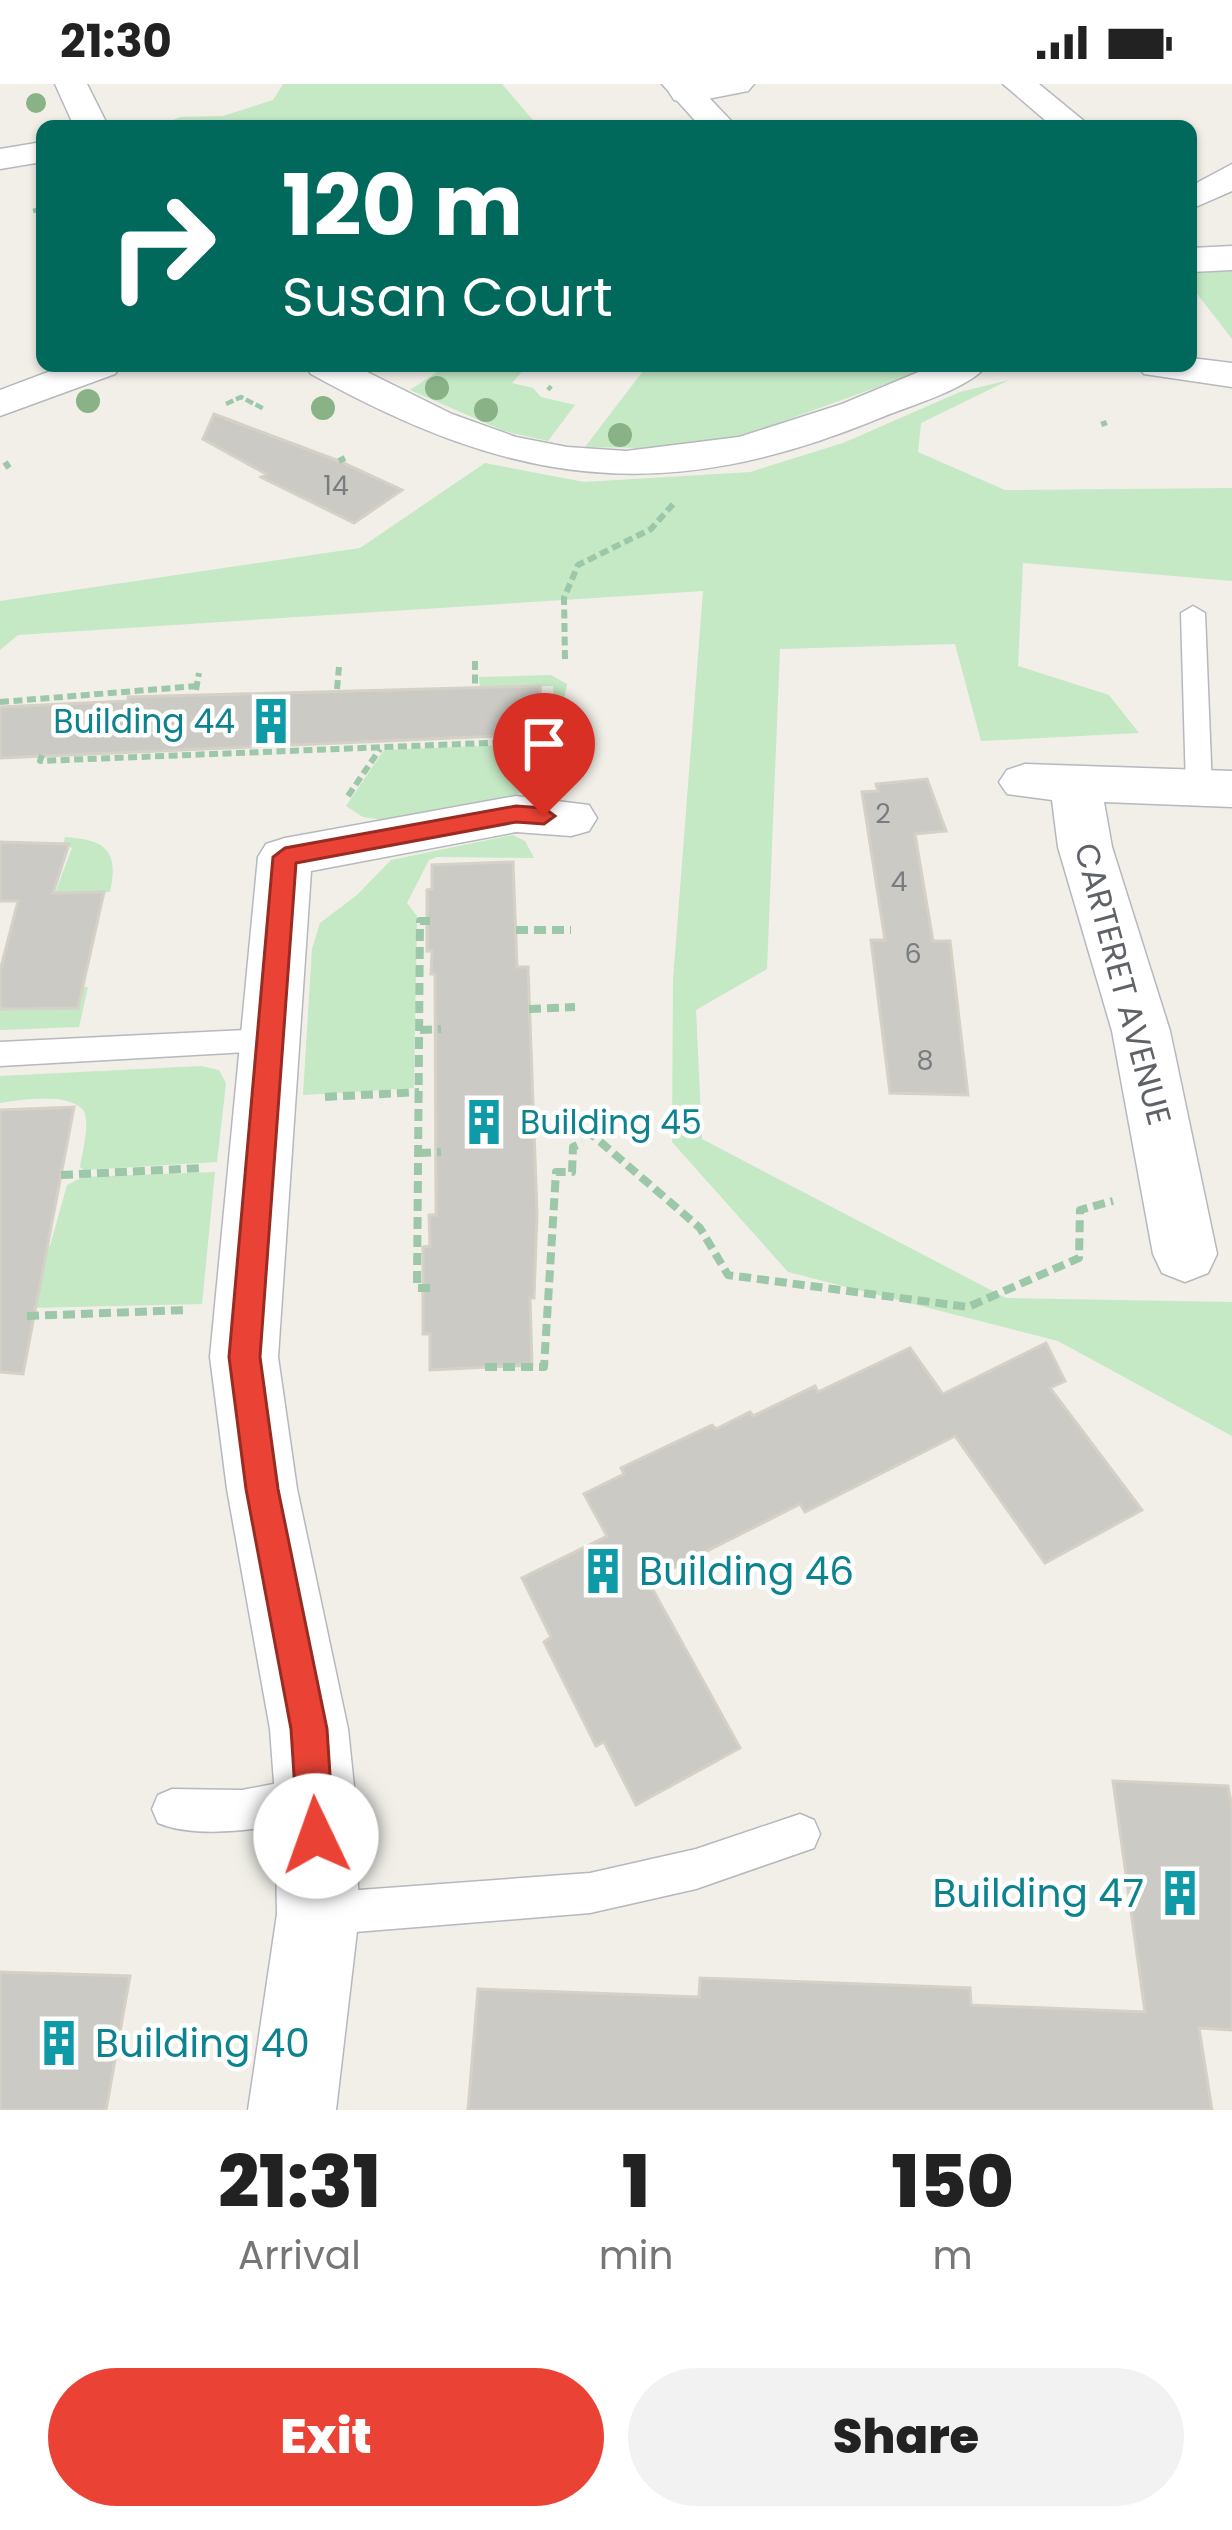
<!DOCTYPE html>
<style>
:root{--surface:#fff;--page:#f2f2f2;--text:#222;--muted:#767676;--accent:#ea4335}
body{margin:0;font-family:Poppins,sans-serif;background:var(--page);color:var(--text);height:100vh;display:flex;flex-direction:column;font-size:45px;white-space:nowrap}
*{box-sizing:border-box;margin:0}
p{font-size:39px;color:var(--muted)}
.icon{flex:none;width:66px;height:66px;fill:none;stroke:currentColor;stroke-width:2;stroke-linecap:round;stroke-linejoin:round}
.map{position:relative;height:2026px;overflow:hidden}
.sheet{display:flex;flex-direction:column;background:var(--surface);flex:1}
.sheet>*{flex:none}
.top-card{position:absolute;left:36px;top:36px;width:1161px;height:252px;border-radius:18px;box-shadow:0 3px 9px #0004;background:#00695c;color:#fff;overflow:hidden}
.pin{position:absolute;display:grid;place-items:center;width:102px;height:102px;color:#fff;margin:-123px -51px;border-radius:50% 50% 50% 0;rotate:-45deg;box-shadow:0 0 12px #0007}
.pin .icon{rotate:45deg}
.me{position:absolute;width:132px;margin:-66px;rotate:357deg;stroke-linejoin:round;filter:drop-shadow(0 0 9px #0008)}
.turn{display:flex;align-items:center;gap:42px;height:252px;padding:0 48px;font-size:54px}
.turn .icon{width:156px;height:156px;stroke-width:2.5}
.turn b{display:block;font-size:84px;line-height:102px}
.eta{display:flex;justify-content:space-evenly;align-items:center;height:204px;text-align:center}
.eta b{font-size:72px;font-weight:800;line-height:84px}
.primary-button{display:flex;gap:24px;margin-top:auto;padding:24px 48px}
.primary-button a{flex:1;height:138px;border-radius:72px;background:var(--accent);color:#fff;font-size:48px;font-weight:800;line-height:138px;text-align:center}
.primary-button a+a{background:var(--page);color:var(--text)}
.status{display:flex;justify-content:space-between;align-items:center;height:84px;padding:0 60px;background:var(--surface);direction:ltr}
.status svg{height:33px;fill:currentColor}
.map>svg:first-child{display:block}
</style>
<div class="status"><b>21:30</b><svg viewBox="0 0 49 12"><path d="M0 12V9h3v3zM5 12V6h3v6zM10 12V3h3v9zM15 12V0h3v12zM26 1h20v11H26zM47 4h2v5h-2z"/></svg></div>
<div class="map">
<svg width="1232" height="2026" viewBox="0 0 1232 2026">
<rect width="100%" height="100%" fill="#f1efe8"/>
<!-- green -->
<path fill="#c5e8c5" d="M283,0H502L538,42H159L180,33L223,32L273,16Z
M1232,184V255L1191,202L1199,186Z
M446,282H527L512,299L533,304L541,313L575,321L548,357L504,347L410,306Z
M624,282H936L739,353L646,364L585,363L643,287Z
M1009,296L921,339L918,368L1005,406L1232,404V497L1023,479L1018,582L1109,611L1139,649L981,657L955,560L780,565L767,885L696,926L702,1055L1006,1214L1232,1218V1352L1058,1257L788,1188L672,1058L673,896L703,507L18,551L0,566V517L360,464L485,379L584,398L750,388L843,359L960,308Z
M551,591L567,600L557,653H550L548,622L554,615L553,602L480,604L479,593Z
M556,659L550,695L534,705L494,717L383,736L363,733L346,722L384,666Z
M513,751L525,757L534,774L437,773L429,776L407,819L417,832L414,1004L303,1011L312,865L320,839L357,811L391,776Z
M65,753C106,756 119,766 110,808L55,809L72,764L63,760Z
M83,903H88L79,943L0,946V925L77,924Z
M201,982L219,986L226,999L217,1078L84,1086L80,1083C82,1071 91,1035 83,1026C67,1008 23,1016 0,1019V992Z
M215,1088L202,1220L29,1224L40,1162H50L67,1101L83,1093Z"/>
<!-- building -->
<path fill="#cccac5" stroke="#d6d1c6" stroke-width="3" d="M214,330L339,377L402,406L354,439L261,393L266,390L203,355Z
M540,602L542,650L0,674V623L128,617V613Z
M927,695L946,747L915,750L933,857H950L968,1011L890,1009L871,856H885L862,708L878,707L876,700Z
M0,758L69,760L53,809L104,808L78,924L0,925V887L18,817H0Z
M513,778L517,883H528L537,1129L534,1214H530L532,1281L430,1286V1250H423V1163L430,1162L429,1131H436L435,890H431L432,867H427V806L432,805V781Z
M74,1023L23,1290L0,1288V1026Z
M1046,1259L1065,1297L1050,1304L1142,1426L1045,1479L955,1352L805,1428L800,1420L648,1497L740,1664L636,1721L604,1658L596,1662L544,1558L551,1553L522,1494L607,1452L584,1410L624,1390L621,1384L712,1341L716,1345L750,1328L753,1332L815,1302L818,1308L910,1264L943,1310Z
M1113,1697L1228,1702L1232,1724V1946L1199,1944L1212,2026H468L478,1905L699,1913L700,1894L970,1904L971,1921L1145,1928Z
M0,1888L130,1892L106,2026H0Z"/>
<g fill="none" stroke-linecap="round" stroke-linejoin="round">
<defs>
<path id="lane" d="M1193,522L1205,529L1212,704L1199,713L1186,704L1181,529Z
M267,945L277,948L282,956L277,964L267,967L0,982V958Z
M315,1692L329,1698L335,1712L329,1726C287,1744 201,1757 158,1739L152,1725L158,1711L172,1705L242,1706Z
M800,1730L814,1736L820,1750L814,1764L696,1805L590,1829L318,1851L303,1845L297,1830L303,1815L318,1809L590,1789L696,1765Z"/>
<path id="street" d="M55,0H87L108,42H74Z
M662,0H696L736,42H700Z
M1003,0H1039L1090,42H1052Z
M42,58V78L0,85V65Z
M1232,80V107L1191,125V102Z
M1191,274L1232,279V303L1144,290L1138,282H1191Z
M64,282H121L115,290L0,332V306Z
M305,282H355L452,330L516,353L567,363L626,367L739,353L842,320L933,282H986C971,304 906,323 880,334C662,424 513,402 311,290Z
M1025,680L1232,687V723L1104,718L1112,763L1170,947L1217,1170L1208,1189L1185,1198L1162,1189L1153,1170L1112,947L1058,763L1052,716L1007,710L999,698L1007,686Z
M516,712L589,721L597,734L589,747L571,752L516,748L311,787L278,1273L297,1405L348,1645L355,1712L359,1830L336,2026H248L277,1830L275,1712L270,1645L227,1405L210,1273L258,773L266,760L285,754Z"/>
<path id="secondary" d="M674,0H754L748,7L687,19L674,16L669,8Z
M1232,162V186L1191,188V164Z"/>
</defs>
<!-- lane casing -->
<use href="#lane" stroke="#b5b8bc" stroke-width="3"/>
<!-- street casing -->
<use href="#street" stroke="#b5b8bc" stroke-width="3"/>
<!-- secondary casing -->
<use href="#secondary" stroke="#b6babf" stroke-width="3"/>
<!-- path-far2 -->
<path stroke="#9cc7a9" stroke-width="4.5" stroke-dasharray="8 3" stroke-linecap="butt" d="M33,127L42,125
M548,306L551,302
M226,320L241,313L264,325"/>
<!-- path-far1 -->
<path stroke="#9cc7a9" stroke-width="6" stroke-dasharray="9 4.5" stroke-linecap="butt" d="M1103,337L1105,342
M339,377L345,374
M5,378L9,384
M565,575L564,514L578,481L651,445L675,418
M475,577V604
M337,605L339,583
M196,606L199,589
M0,618L197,602
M42,671L40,677L585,655
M348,712L380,665"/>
<!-- path -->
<path stroke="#9cc7a9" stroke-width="8" stroke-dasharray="12 6" stroke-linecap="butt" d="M516,846H571
M529,925L575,923
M420,946L441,945
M325,1013L419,1008
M534,1045L582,1042L700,1144L728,1191L968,1223L1079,1174L1080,1126L1113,1117
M419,1069L441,1068
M61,1091L203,1084
M430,1204H417L420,837H431
M27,1232L187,1226
M485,1283H544L556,1088H572L573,1063L583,1059"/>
<!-- lane -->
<use href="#lane" fill="#fff" fill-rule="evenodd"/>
<!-- street -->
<use href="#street" fill="#fff" fill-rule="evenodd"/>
<!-- secondary -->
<use href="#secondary" fill="#fff" fill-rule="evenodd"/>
</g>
<!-- trees -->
<g fill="#89b387">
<circle cx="36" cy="19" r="10"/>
<circle cx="437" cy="304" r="12"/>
<circle cx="88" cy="317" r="12"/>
<circle cx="323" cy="324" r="12"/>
<circle cx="486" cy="326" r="12"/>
<circle cx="620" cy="351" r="12"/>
</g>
<!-- route -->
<path fill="#ea4335" stroke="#982c22" stroke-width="3" d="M516,722L544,724L555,732L544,740L516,738L296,779L260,1273L278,1405L327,1645L334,1752L329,1765L316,1770L303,1765L298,1752L291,1645L246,1405L229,1273L273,773L285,764Z"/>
<!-- icons -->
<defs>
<symbol id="building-bare" viewBox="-9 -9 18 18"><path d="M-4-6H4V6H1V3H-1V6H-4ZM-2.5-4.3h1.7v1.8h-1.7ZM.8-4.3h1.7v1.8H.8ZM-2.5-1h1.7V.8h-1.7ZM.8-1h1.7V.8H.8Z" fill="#0f9aa8" stroke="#fff" stroke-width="2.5" paint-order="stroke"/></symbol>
</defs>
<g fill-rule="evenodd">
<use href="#building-bare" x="238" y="604" width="66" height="66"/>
<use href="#building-bare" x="451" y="1005" width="66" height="66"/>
<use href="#building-bare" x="570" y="1454" width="66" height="66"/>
<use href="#building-bare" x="1147" y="1776" width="66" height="66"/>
<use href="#building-bare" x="26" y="1926" width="66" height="66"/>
</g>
<g text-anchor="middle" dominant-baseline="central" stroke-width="9" stroke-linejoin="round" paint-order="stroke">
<!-- number labels -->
<g font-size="27" fill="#7a7d7f">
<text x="336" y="401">14</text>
<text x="883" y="729">2</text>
<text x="899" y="797">4</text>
<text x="913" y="869">6</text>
<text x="925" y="976">8</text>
</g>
<!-- culture labels -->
<g font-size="33" fill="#0d838f" stroke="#fff" text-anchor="end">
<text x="235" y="637">Building 44</text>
<text x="520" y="1038" text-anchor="start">Building 45</text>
</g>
<!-- street labels -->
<g font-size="33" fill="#5f6368" stroke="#fff">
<text transform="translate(1123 900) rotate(75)">CARTERET AVENUE</text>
</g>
<!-- near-culture labels -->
<g font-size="39" fill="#0d838f" stroke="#fff" text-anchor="start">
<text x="639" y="1487">Building 46</text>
<text x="1144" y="1809" text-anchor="end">Building 47</text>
<text x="95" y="1959">Building 40</text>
</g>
</g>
</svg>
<div class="pin" style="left:544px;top:732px;background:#d93025"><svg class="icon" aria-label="arrive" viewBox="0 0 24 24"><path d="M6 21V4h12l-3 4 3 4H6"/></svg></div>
<svg class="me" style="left:316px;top:1752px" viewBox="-20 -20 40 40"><circle r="19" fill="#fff"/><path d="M0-13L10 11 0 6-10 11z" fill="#ea4335"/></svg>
<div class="top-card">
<div class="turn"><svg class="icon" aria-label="right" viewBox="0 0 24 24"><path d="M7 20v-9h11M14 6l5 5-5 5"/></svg><div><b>120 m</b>Susan Court</div></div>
</div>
</div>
<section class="sheet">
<div class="eta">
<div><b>21:31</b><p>Arrival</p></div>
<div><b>1</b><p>min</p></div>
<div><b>150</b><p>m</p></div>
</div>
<div class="primary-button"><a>Exit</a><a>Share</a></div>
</section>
